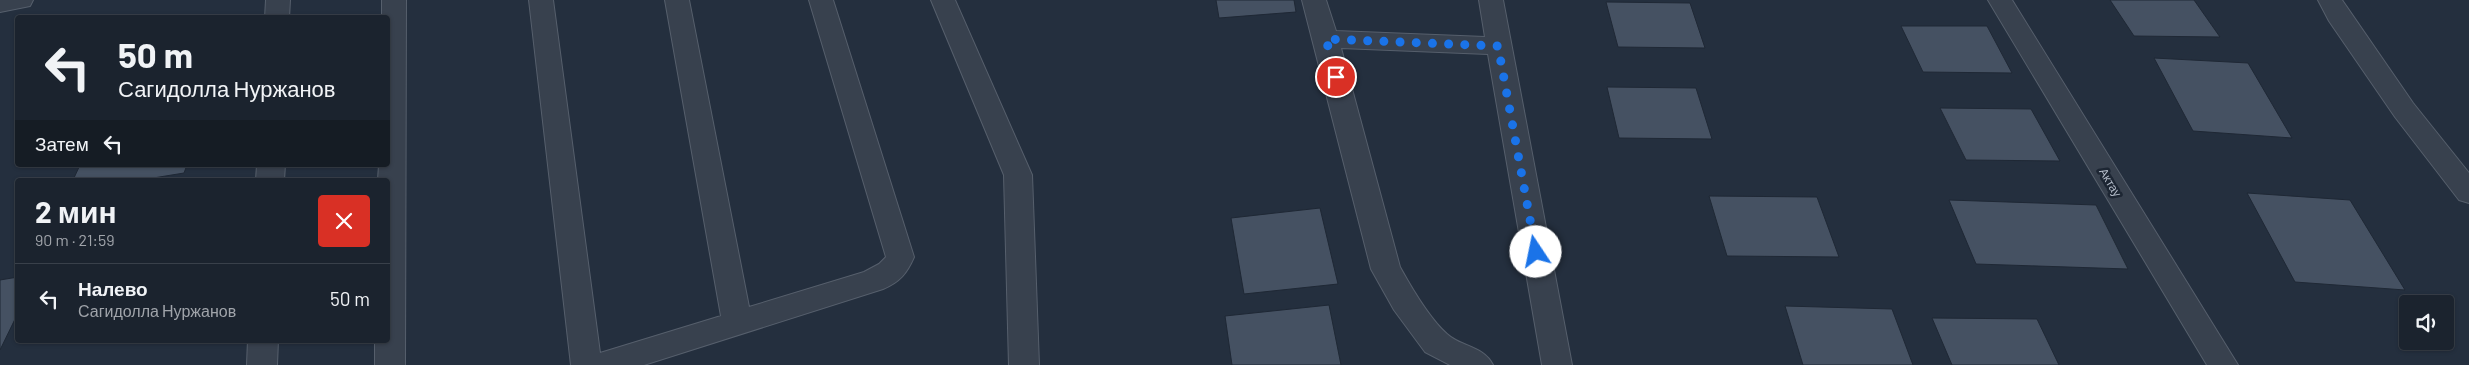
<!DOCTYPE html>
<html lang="ru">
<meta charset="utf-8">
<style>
:root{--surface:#1b232e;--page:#282f3a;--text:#f1f3f6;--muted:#a0a4aa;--line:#39404a}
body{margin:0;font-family:Barlow,sans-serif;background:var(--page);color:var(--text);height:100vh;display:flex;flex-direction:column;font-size:19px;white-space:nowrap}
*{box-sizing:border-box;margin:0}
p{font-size:16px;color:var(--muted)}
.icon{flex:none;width:28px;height:28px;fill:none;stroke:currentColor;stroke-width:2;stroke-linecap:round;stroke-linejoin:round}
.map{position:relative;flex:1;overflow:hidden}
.panel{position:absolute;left:15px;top:178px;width:375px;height:165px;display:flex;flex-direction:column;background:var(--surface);border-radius:5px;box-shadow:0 1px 4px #0004,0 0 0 1px var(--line)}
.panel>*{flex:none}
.hud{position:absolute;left:15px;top:15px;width:375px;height:152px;border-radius:5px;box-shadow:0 1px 4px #0004,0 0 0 1px var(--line);background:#1b232e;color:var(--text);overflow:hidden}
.buttons{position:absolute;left:2399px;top:295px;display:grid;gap:10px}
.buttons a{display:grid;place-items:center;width:55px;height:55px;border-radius:5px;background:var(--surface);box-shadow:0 1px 4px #0004,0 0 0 1px var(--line);font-size:25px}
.pin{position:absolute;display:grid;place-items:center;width:42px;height:42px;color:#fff;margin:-21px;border:2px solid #fff;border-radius:50%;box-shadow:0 1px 5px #0007}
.me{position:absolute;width:55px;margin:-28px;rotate:349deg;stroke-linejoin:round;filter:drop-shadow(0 0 4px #0008)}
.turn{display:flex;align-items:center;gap:18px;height:105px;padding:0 20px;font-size:22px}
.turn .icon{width:65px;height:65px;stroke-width:2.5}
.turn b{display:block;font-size:35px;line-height:42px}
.then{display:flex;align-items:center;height:48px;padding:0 20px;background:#0003;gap:10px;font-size:19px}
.round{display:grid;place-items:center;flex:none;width:52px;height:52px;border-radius:5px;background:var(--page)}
.summary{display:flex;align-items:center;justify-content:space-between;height:85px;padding:0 20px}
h1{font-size:30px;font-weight:700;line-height:38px}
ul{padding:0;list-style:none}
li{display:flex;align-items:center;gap:15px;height:70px;padding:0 20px;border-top:1px solid var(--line)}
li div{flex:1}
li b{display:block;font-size:19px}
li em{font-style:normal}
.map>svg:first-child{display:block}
</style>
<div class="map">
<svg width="2469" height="365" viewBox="0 0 2469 365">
<rect width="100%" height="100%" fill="#242f3e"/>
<!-- building -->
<path fill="#455162" stroke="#1f2835" d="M1216,0H1294L1296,12L1219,18Z
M2110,0H2194L2220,37L2134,36Z
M1606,2L1690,3L1705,48L1618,47Z
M1901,26H1987L2012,73L1923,72Z
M2154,58L2248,63L2292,138L2193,131Z
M1607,87L1696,88L1712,139L1619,138Z
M1940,108L2031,109L2060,161L1966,160Z
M80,165H187L184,173L141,180H73Z
M2247,193L2350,200L2405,290L2295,282Z
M1709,196L1817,197L1839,257L1727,256Z
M1949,200L2096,205L2128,269L1976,264Z
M1320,208L1338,284L1244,294L1231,218Z
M18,277V313L0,350V280Z
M1329,305L1341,365H1232L1225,316Z
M1785,306L1892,309L1913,365H1803Z
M1932,318L2037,319L2059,365H1952Z"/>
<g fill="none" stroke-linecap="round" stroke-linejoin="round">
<defs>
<path id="minor" d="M0,0H33L30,6L0,12Z
M266,0H290L289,18H265Z
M382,0H406L405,365H375V340H388V180H378L379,165H388V18H382Z
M529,0H553L600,353L721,316L665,0H689L749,307L864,272L879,264L886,257L809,0H833L914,257C907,273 900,282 883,289L644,365H571Z
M931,0H955L1032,175L1039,365H1009L1004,175Z
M1302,0H1326L1336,31L1485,37L1479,0H1503L1572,365H1542L1488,54L1341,48L1400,267C1411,287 1430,319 1447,334C1461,347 1484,346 1493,365H1450L1425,352L1394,310L1371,269Z
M1988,0H2012L2238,365H2207Z
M2318,0H2342L2413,103L2469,173V203L2459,200L2395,117L2329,21Z
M257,165H285L284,180H256Z
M248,340H278L277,365H247Z"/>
</defs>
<!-- minor casing -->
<use href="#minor" stroke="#565f6c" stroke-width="2"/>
<!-- minor -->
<use href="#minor" fill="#38414e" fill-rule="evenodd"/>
</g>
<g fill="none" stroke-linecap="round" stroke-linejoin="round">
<!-- route -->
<path stroke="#1a73e8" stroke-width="9" stroke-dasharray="0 16.2" d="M1336,77L1326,39L1498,46L1536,252"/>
</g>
<g text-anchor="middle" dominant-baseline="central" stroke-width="5" stroke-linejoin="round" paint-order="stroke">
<!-- street labels -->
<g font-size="12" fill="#b4bcc9" stroke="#1d2633">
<text transform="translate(2111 182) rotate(59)">Актау</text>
</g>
</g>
</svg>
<div class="buttons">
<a><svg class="icon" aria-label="sound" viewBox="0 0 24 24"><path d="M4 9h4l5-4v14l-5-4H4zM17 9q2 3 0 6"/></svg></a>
</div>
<div class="pin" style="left:1336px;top:77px;background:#d93025"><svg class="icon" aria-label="arrive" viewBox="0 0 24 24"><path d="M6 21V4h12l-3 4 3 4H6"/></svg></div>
<svg class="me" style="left:1536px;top:252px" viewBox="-20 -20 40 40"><circle r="19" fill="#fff"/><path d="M0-13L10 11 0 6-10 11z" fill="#1a73e8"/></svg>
<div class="hud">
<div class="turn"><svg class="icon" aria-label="left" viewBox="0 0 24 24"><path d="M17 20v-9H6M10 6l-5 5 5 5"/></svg><div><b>50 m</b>Сагидолла Нуржанов</div></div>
<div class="then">Затем<svg class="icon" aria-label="left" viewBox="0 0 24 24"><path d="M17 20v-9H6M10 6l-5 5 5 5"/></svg></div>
</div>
<section class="panel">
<div class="summary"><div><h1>2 мин</h1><p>90 m · 21:59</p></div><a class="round" style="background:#d93025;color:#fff"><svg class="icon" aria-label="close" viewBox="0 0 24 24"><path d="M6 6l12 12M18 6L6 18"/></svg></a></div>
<ul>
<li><svg class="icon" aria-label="left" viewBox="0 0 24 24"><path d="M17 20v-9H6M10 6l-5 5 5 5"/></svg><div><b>Налево</b><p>Сагидолла Нуржанов</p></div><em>50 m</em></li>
</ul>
</section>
</div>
